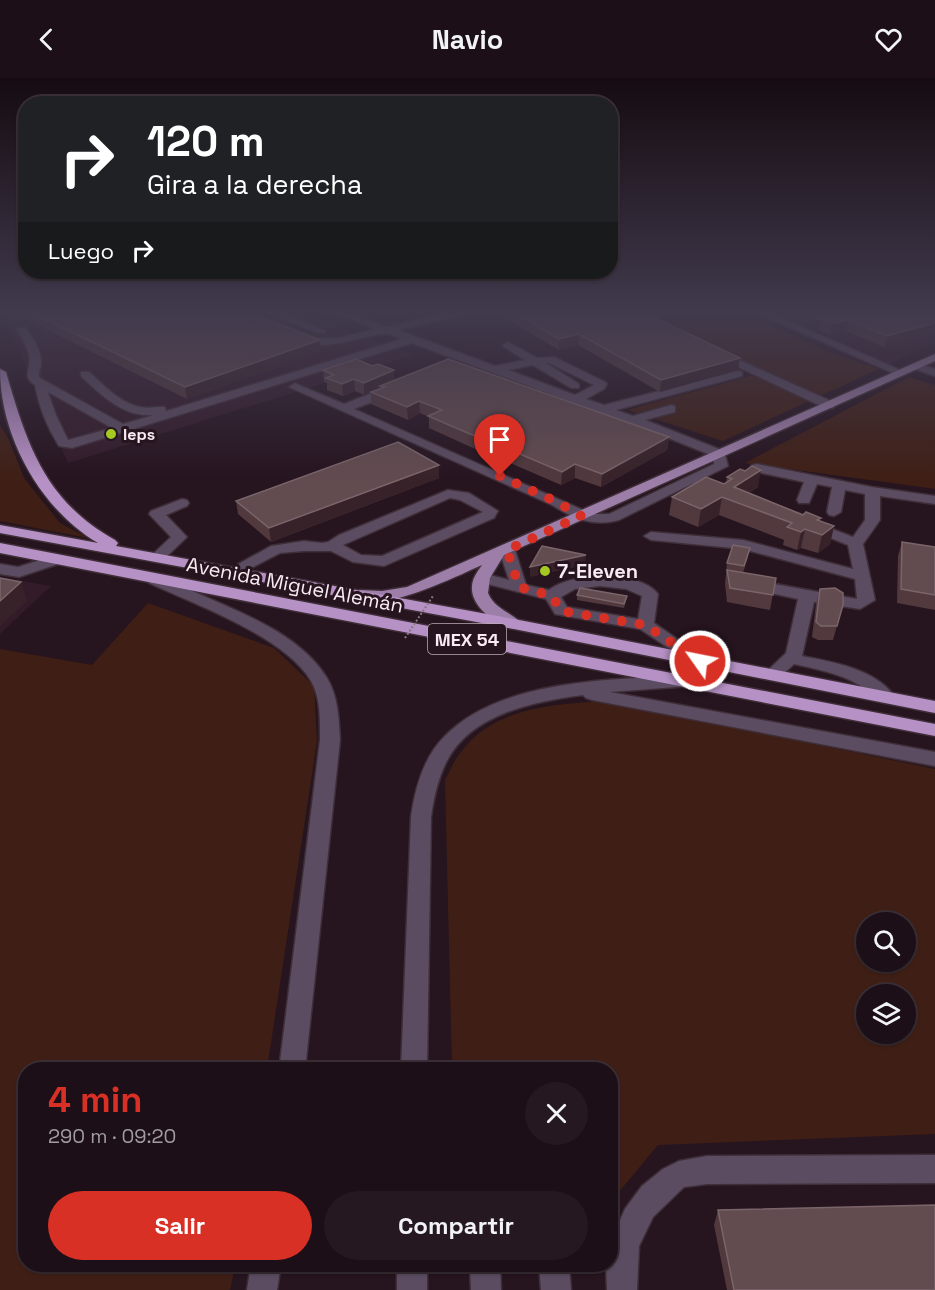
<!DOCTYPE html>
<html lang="es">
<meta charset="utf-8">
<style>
:root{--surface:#1c0f17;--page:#251820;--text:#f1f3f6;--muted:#a09ca1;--line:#3a2f36;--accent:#d93025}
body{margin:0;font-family:"Space Grotesk",sans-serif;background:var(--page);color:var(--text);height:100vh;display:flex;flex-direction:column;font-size:22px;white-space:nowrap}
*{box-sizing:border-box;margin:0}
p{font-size:20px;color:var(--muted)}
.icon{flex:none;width:33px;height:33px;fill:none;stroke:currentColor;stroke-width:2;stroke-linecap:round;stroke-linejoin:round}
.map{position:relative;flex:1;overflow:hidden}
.panel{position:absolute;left:18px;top:984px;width:600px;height:210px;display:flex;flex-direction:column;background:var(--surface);border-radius:24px;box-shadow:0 2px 4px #0004,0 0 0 2px var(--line)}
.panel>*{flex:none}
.banner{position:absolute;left:18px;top:18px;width:600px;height:183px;border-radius:24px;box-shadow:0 2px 4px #0004,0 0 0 2px var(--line);background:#202124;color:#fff;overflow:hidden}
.tools{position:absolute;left:856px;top:834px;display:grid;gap:12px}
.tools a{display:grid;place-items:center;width:60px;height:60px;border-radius:50%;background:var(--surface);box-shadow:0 2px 4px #0004,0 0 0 2px var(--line);font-size:30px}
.pin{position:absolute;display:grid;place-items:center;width:51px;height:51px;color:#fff;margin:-62px -26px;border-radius:50% 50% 50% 0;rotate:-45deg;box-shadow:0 0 6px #0007}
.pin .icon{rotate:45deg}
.me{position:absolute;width:66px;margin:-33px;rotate:303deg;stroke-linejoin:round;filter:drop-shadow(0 0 4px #0008)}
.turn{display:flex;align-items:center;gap:21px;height:126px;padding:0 30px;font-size:27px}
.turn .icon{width:78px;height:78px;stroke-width:2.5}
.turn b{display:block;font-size:42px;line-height:51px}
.then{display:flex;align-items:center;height:57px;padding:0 30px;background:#0003;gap:12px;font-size:22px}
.round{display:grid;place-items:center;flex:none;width:63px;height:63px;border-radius:32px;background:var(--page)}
.summary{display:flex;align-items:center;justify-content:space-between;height:102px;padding:0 30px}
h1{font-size:36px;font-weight:800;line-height:45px;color:var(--accent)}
.button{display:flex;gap:12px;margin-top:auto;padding:12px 30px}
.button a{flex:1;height:69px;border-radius:36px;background:var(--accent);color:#fff;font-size:24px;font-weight:800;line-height:69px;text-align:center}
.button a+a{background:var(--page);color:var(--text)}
header{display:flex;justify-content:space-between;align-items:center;height:78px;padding:0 30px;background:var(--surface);font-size:27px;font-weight:800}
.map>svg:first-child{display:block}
</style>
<header><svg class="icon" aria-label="back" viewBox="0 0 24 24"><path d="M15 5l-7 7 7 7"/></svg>Navio<svg class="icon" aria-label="heart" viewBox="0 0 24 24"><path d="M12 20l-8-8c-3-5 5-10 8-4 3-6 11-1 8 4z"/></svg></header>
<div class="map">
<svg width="935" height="1212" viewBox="0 0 935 1212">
<rect width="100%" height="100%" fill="#26141f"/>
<!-- built -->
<path fill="#331b2a" d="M2,234H298L414,277L68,385Z
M748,234H935V264L879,291Z
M0,499L51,508L0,556Z"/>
<!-- green -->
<path fill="#3f1f15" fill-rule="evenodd" d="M639,234H739L832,275L879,291L820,318L755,290Z
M754,297L809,323L723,363L627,332Z
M909,299L935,307V411L745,385Z
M0,347L9,362L24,400L60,445L88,460L0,443Z
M148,525L274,570L314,608L317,663L267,991L26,992V1186L235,1187L230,1212H0V571L92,587Z
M606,623L935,691V1056L658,1067L618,1115H611L610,992L452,991L445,702C450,693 454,682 461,674C494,629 555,626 606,623ZM867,844H906V884H867ZM867,916H906V956H867Z"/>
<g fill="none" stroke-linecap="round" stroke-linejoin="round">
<defs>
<path id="minor" d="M265,234H279L326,253L325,255H317Z
M333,234H347L387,249L450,234H468L467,236L398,252L495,288L525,282L504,269L503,267L508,264L537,280L554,279L605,304L607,306L604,311L586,321L604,327L738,293L742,294V298L616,332L633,338L671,327L675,328V334L645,342L724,373L728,388L619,442C593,449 574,441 552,427L289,309L295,305L299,307L344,326L390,308H398V314L354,331L592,436H609L714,386L713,378L671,361L412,265L72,370L59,368C47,349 39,329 35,307C21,299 32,290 29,277C27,267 21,259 16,251L25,249C32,259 42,272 41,286C41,292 37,294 40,300L123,346L154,337C124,340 101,317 81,298V294H89C104,307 121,326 141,329C149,331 157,328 165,329L166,333L402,261C396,259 390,255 384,256C355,258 319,279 293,257L298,254L317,260H339L375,251ZM546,285H549L594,307L575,317L508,292L533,287L571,310H579V306ZM48,314L112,350L68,362L56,337Z
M755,234H768L907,295L901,298L897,297Z
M719,273L833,324L835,327L833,330H825L715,278L713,276Z
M916,285L935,291V298L912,290V286Z
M757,386L872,409L935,418V426L880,418V442L863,466L875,522L860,531L814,524L802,578C833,584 876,591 895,619L892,623C878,627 871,614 859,607C839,595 816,591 794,586L778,601H766L763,597L786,575L798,521L747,510L745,507L747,504L753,502L857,521L855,501L743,471L651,462L644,458L651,454L743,462L853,491L848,467L806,450L804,447L811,443L853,459L865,442V416L845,412L841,434L834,438L829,437L827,434L832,409L817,406L809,425H799L797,422L804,404L752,393L750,390L752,387Z
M448,412L469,415L498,433L494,440L384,488L353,484L331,473H304L280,475L238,497H226L224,494L271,468L304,463L322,465L328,464L339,457ZM450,420L460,422L483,434L382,478L361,477L343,467Z
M182,421L187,422L189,425L187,428L166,437L187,459L162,483H152L149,480L152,477L171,459L149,436L151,433Z
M507,467L515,472L526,507L549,512C571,494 640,492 658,516L654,545L709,583L706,587H694L640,551L555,536L546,521L476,503L474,500L482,495L509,502L499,472ZM600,508L626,511L642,518L638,541L567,529L561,519L575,511Z
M56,477L64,482L61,485L19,499L0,496V486L18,489Z
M155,497C170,501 184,509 197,515C242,535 300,556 327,600C338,618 339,641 340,662L305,992H279L320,662C320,643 321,620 311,603C284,558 196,527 149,505L147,502Z
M684,598L690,600L693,604L690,608L610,614L935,674V688L592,622L586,620L583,617C537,623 473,635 448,681C438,699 434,719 431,739L427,992H401L411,739C415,711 423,680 444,659C499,602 609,601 684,598Z
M935,1077V1105L707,1106L684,1109L653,1139L639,1168L637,1212H607L606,1186H610V1165L625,1131L642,1108L663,1091L679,1083L707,1078Z
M251,1186H281L277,1212H247Z
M397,1186H427V1212H397Z
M470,1186H500L501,1212H471Z
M539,1186H569L571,1212H541Z"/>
<path id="major" d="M935,276V283L504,477L490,500L488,515C495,532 512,534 522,546L520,550C502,554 470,529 472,509C472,501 477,494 482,487C459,497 372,541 352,517L360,512L382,513L407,509Z"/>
<path id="highway" d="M0,291L6,294C27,367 45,423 115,462L118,465L116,468L514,541L935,623V635L514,551L0,455V447L98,465C40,431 0,358 0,291Z
M0,465L935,646V658L0,475Z"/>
</defs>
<!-- minor casing -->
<use href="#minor" stroke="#3f2e38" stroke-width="3"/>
<!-- major casing -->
<use href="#major" stroke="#3f2e38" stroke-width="3"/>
<!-- highway casing -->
<use href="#highway" stroke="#3f2e38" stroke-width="3"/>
<!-- minor -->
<use href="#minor" fill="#5b4c61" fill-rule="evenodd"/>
<!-- major -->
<use href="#major" fill="#9c7ea8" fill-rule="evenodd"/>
<!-- highway -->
<use href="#highway" fill="#b691c5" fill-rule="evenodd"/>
<!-- path-bridge -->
<path stroke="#877781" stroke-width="2" stroke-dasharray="2 2" stroke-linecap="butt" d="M405,560L433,518"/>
</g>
<!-- wall -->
<path fill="#51393d" d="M22,234H249L320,262L321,273L187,321L24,240Z
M494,234H643L740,280L738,292L660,314L578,267L559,272Z
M801,234H935L884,269L846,253L830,257L818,252L820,242Z
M372,288L394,292V302L669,359L667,372L601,409L575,400L561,407L508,384V372L499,369L484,375L429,350V339L420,335L408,342L371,326V314L380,311V310L364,317L355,313L343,318L327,312V305L324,304L323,292Z
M439,387V400L271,464L238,436L236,423Z
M727,399L758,409L749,415L834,448L830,466L818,475L801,470L797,472L783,467L784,462L719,437L698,449L669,437L672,419L724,406L726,405Z
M902,464L935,469V532L897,525L898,478Z
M748,479L743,495L776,500L770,532L727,524L725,506L727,485Z
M820,511L843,527L833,562H818L812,559L816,526Z
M577,517L627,518L626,523L624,530L577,522Z
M718,1132L935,1212H727L714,1147Z"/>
<!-- shaded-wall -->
<path fill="#382229" d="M848,242L846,253L830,257L832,245Z
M935,245V255L884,269L887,258Z
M579,256L578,267L559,272V261Z
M320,262L321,273L187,321L185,309Z
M740,280L738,292L660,314L661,302Z
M394,292V304L380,308V310L364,317V305Z
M354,301L355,313L343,318L342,306Z
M419,323L420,335L408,342L407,329Z
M499,356V369L484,375V362Z
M669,359L667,372L601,409L602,396Z
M575,386V400L561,407L562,394Z
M439,387V400L271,464L269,450Z
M761,392L758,409L735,424L734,409Z
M722,419L719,437L698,449L701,431Z
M834,448L830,466L818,475L822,457Z
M805,451L801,470L797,472L801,454Z
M586,477L585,487L530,499V489Z
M21,504L27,523L0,548V523Z"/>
<!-- building -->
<path fill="#634c50" stroke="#7a656a" stroke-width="1.5" d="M30,234H249L320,262L185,309Z
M512,234H643L740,280L661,302L579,256L559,261Z
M829,234H935V245L887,258L848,242L832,245L820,241L841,239Z
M356,281L372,288L378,286L394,292L364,305L354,301L342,306L326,300L334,297L323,292Z
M448,281L669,359L602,396L575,386L562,394L508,371L520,364L499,356L484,362L428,338L442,332L419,323L407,329L371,314L385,309L380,308Z
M398,364L439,387L269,450L236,423Z
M752,388L761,392L734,409L803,437L806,434L821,440L817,442L834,448L822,457L805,451L801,454L787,449L792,445L722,419L701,431L672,419L706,399L724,406L732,401L727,399L740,391L745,393Z
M902,464L935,469V517L901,511Z
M733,467L750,470L744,488L727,485Z
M542,468L586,477L530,489Z
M727,492L776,500L773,517L730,510Z
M0,500L21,504L0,523Z
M580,510L627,518L624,526L577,517Z
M835,510L843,515V527L837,548H821L816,544L820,511Z
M935,1127V1212H734L718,1132Z"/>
<!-- sky -->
<linearGradient id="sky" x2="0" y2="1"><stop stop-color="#150b11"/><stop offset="0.58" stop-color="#413a4d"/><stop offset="1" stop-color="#413a4d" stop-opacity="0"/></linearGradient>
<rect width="935" height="404" fill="url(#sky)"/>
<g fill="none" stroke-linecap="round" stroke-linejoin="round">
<!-- route -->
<path stroke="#d93025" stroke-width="10" stroke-dasharray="0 18" d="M500,398L557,424L581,438L507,472L519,509L552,518L561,533L645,547L700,583"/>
</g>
<!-- markers -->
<g fill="#a5c822" stroke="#26141f" stroke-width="2">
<circle cx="111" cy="356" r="6"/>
<circle cx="545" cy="493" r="6"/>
</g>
<g text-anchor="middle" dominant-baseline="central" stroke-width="6" stroke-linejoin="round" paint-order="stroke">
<!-- far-poi labels -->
<g font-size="16" font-weight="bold" fill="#f9ebf3" stroke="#26141f" text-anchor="start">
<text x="123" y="356">Ieps</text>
</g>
<!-- shield labels -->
<rect fill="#26141f" stroke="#baaab3" stroke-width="1.5" x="428" y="546" width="78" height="30" rx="4.5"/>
<g font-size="18" font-weight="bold" fill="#f9ebf3">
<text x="467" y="561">MEX 54</text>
</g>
<!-- poi labels -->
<g font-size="20" font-weight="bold" fill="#f9ebf3" stroke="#26141f" text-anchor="start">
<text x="557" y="493">7-Eleven</text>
</g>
<!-- street labels -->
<g font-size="20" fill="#f9ebf3" stroke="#26141f">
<text transform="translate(295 507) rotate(11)">Avenida Miguel Alemán</text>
</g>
</g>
</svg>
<div class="tools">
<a><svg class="icon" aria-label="search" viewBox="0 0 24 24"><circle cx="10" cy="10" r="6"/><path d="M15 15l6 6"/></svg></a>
<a><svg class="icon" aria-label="layers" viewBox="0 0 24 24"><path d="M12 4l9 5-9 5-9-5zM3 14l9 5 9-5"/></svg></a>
</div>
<div class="pin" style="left:500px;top:398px;background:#d93025"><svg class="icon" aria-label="arrive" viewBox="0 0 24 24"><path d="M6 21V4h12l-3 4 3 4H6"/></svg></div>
<svg class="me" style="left:700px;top:583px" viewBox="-20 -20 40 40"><circle r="17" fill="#d93025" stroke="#fff" stroke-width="3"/><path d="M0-11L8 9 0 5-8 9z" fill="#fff"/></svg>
<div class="banner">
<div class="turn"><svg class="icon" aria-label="right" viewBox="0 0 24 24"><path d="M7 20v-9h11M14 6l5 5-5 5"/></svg><div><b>120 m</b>Gira a la derecha</div></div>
<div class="then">Luego<svg class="icon" aria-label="right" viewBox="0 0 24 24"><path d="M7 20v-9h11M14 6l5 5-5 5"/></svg></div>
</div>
<section class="panel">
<div class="summary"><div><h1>4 min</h1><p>290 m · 09:20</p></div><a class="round"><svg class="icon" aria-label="close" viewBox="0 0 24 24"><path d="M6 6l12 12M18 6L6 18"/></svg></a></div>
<div class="button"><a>Salir</a><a>Compartir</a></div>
</section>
</div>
